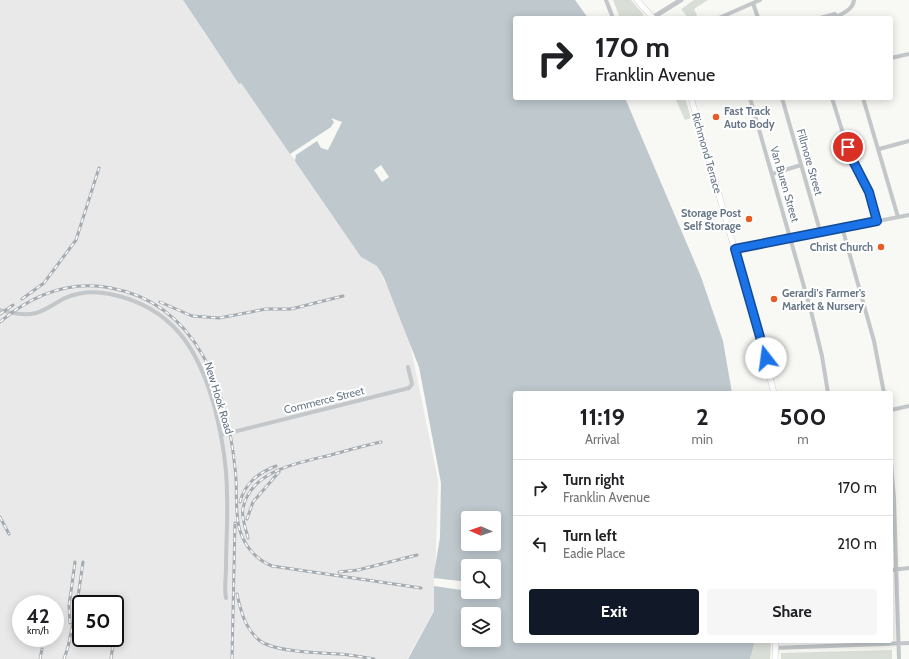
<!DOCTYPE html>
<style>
:root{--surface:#fff;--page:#f6f6f6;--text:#202124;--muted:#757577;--line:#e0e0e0;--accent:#111827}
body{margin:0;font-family:Cabin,sans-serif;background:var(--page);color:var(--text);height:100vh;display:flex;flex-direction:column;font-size:15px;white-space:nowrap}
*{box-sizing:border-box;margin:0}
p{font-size:13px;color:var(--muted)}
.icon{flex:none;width:22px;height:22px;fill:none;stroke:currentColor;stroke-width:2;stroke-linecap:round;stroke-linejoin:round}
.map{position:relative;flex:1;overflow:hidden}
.panel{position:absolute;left:513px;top:391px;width:380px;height:252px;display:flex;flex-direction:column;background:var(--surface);border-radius:4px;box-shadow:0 2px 10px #0003}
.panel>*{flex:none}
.banner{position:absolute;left:513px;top:16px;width:380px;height:84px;border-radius:4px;box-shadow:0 2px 10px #0003;background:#fff;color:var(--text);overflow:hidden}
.needle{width:26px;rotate:272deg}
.controls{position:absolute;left:461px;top:511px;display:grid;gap:8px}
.controls a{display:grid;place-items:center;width:40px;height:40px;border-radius:4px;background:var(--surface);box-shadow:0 2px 10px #0003;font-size:20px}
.speed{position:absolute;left:12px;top:595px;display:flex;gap:8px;font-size:20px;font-weight:700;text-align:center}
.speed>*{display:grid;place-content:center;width:52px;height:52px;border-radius:50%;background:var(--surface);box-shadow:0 2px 10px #0003;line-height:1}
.speed small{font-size:10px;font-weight:400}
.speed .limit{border:2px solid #111;border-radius:6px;background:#fff;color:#111}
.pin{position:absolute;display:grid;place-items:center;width:34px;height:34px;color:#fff;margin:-17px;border:2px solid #fff;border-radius:50%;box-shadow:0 1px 4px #0007}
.me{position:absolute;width:44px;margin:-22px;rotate:345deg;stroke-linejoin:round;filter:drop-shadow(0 0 3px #0008)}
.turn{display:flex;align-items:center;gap:14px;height:84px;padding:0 16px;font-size:18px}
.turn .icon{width:52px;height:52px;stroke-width:2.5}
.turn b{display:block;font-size:28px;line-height:34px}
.eta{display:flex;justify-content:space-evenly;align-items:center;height:68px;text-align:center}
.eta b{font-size:24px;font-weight:700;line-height:28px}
.primary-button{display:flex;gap:8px;margin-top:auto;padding:8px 16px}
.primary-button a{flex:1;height:46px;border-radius:4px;background:var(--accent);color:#fff;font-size:16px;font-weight:700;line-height:46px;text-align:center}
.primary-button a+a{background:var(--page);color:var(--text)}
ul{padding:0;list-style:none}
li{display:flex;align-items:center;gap:12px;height:56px;padding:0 16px;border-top:1px solid var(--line)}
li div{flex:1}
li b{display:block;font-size:15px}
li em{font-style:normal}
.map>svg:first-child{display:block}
</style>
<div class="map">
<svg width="909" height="659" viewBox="0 0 909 659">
<rect width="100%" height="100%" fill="#f8f8f5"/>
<!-- built -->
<path fill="#e8e9e8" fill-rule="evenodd" d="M0,0H183L209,40L239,83H241L361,257L377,266L406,324L438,480L434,610L407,659H0ZM21,604H55V638H21ZM81,604H115V638H81Z"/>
<!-- green -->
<path fill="#d9dfd6" d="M613,0H631L644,15L637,18H620Z
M694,0H708L694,9L698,18H688L681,9Z
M675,98H685L691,118L685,120Z
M755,641H771L770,659H750Z
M892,650V659H781V653Z"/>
<!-- water -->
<path fill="#bec8cd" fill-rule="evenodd" d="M183,0H575L588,18H515V98H625L701,277L723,341L732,393H515V641H755L750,659H408L434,611V573L440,538L441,483L419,367L384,278L377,266L361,257L241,83L239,84ZM468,518H494V544H468ZM468,566H494V592H468ZM468,614H494V640H468Z"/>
<!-- pier -->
<path fill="#f8f8f5" d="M331,118L342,122L328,150L321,148L317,141L296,155L295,161L290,154L331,127L334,122Z
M381,165L389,177L382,182L374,170Z
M434,578L468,582V591L434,586Z"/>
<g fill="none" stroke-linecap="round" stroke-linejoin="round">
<defs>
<path id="secondary" d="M637,0L653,18
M691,98L755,320L774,393
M775,659L776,641"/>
</defs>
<!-- secondary casing -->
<use href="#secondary" stroke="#b7bcc1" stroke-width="6"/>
<!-- minor -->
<path stroke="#c3c7ca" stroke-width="4" d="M606,0L613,18
M753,3L758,18
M838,16C845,12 853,9 854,0
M719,18L760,0
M820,18L835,14L838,18
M891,58L909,54
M750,98L811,311L822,356L828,393
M782,98L820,231
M832,98L851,159L869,192L877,221
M863,98L898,217
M879,149L909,141
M772,174L801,165
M842,227L874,341L884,393
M735,249L909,215
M0,310C12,313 23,316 36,313C47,310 55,303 65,298C79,292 95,291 110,294C173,307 199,349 215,409C222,437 227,466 227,495C228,519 226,543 226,568C226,577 224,588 226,598
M891,410L909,406
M221,435L409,388L412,384L408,367
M891,463L894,499L899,659
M891,570L909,568
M775,648L909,643"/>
<!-- tertiary -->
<path stroke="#c3c7ca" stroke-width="5" d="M652,18L681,0"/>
<!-- secondary -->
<use href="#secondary" stroke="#fff" stroke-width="5.5"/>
<defs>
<path id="rail" d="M22,299L44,283L76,240L99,168
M160,302L192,316L219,318L266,309H291L343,296
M0,314L13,305
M0,322C32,295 69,280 111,288C198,304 227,391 235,468C238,488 234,512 240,531C245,547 257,560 272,566L421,588
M240,502C245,483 258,473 276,466
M0,517L9,534
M247,519L253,502L279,472
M248,538C246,529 241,518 243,508C251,471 297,463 327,456C345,451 363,446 381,442
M339,572L358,570L417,555
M237,594C241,612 245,628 259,640C273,652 321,653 340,654C352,655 363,657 374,659
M70,623L69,606L75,562
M40,659L42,649
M64,659L68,647L77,604L83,562
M111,659L113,644
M232,659L235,523"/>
</defs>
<!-- rail casing -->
<use href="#rail" stroke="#a5abb1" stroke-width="3"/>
<!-- rail -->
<use href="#rail" stroke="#fff" stroke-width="1.5" stroke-dasharray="4.5" stroke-linecap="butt"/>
</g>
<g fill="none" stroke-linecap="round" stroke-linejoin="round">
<defs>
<path id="route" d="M766,358L735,249L877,221L869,192L852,159L848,147"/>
</defs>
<!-- route casing -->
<use href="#route" stroke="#114b97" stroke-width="10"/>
<!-- route -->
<use href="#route" stroke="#1a73e8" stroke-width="7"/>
</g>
<!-- markers -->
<g fill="#e75c26" stroke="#fff" stroke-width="1.5">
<circle cx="716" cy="117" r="4"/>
<circle cx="749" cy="219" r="4"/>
<circle cx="881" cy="247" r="4"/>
<circle cx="774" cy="299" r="4"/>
</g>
<g text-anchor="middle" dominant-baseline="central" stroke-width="4" stroke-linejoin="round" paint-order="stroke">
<!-- poi labels -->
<g font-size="11" font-weight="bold" fill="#667686" stroke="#fff" text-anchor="start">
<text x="724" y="111">Fast Track<tspan x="724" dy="13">Auto Body</tspan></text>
<text x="741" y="213" text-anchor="end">Storage Post<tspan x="741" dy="13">Self Storage</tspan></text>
<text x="873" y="247" text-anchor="end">Christ Church</text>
<text x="782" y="293">Gerardi's Farmer's<tspan x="782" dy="13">Market &amp; Nursery</tspan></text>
</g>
<!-- street labels -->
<g font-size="11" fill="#667686" stroke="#fff">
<text transform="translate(707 153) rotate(74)">Richmond Terrace</text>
<text transform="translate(810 162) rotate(74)">Fillmore Street</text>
<text transform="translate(785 184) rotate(74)">Van Buren Street</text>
<text transform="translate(219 398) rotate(73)">New Hook Road</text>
<text transform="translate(324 400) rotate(-14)">Commerce Street</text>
</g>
</g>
</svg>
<div class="controls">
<a><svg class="needle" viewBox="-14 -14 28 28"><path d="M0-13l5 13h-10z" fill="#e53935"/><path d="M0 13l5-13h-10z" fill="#757577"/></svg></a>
<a><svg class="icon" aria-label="search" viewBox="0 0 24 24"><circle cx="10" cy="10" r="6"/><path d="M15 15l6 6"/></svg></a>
<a><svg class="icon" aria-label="layers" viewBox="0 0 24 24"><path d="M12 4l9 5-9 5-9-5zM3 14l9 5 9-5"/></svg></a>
</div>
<div class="speed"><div>42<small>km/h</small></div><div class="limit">50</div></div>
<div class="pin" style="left:848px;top:147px;background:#d93025"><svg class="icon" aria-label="arrive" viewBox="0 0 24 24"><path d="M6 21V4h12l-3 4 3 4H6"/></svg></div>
<svg class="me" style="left:766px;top:358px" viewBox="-20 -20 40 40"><circle r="19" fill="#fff"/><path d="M0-13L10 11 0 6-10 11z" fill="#1a73e8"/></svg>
<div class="banner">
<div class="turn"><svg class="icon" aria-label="right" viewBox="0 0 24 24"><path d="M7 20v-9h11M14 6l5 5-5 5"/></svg><div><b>170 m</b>Franklin Avenue</div></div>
</div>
<section class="panel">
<div class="eta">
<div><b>11:19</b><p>Arrival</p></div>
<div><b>2</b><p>min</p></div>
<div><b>500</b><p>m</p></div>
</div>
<ul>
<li><svg class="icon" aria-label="right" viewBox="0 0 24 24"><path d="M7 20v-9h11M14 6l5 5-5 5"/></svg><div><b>Turn right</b><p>Franklin Avenue</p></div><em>170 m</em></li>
<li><svg class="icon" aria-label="left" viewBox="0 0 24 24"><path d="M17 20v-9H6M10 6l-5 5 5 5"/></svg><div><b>Turn left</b><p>Eadie Place</p></div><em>210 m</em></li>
</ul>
<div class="primary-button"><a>Exit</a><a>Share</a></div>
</section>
</div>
